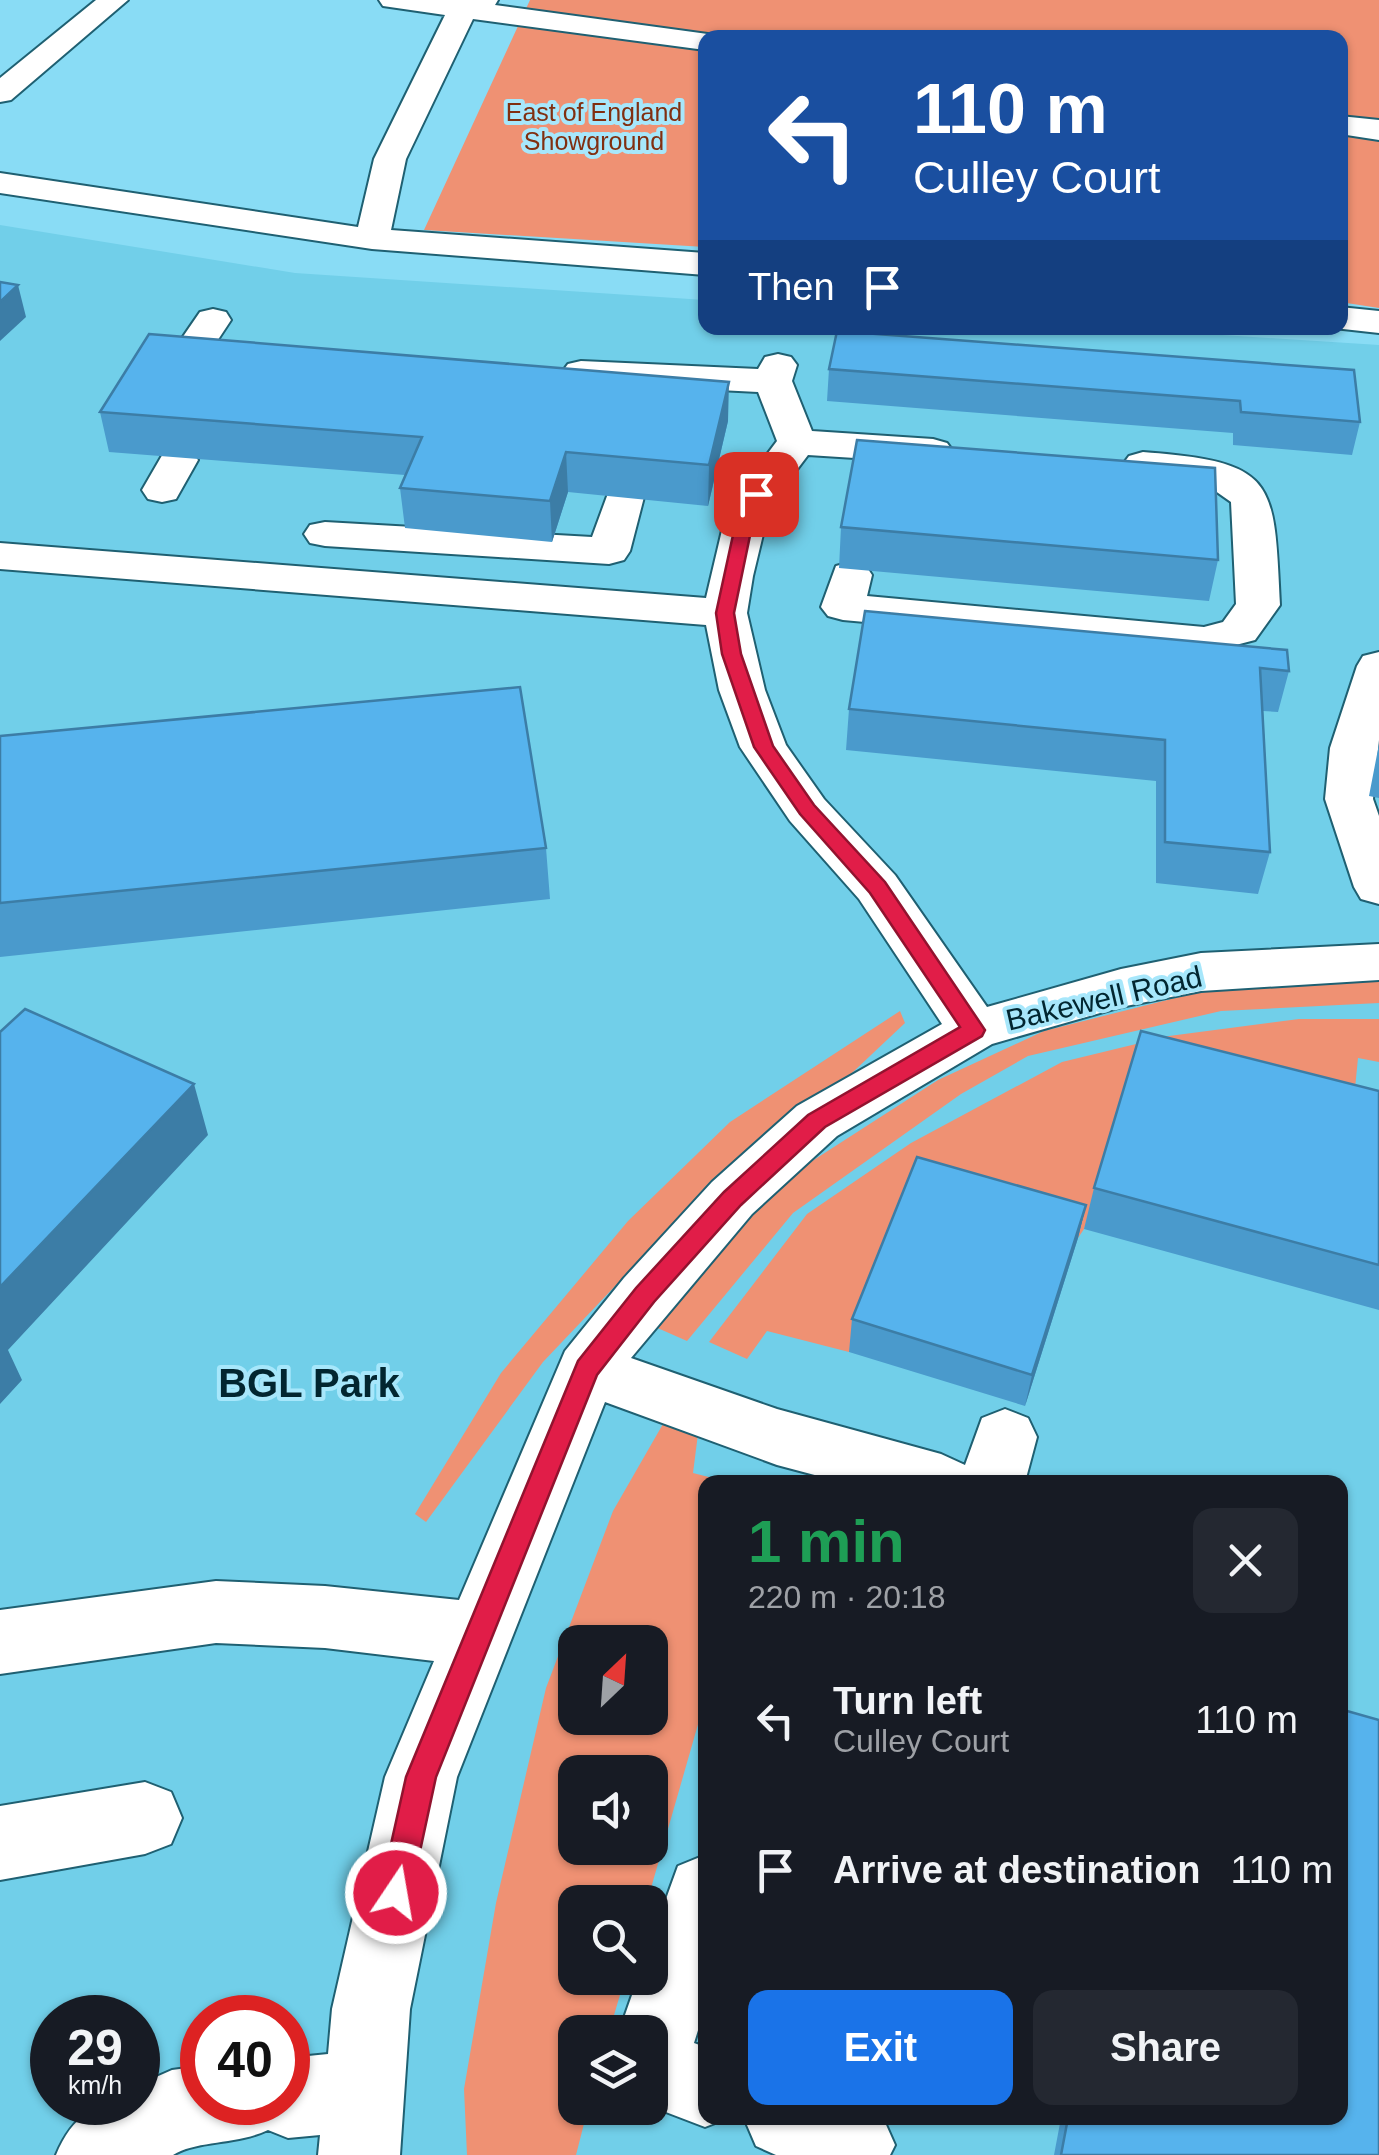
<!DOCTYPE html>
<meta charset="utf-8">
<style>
:root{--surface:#171b24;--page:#242831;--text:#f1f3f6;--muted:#9ea1a6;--accent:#1a73e8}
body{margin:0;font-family:Arial,sans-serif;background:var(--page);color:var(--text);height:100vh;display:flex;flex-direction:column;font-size:38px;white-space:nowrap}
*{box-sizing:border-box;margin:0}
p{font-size:32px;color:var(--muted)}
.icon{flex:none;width:55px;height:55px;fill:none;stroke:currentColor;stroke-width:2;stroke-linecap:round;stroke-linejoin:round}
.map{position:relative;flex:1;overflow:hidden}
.panel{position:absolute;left:698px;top:1475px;width:650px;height:650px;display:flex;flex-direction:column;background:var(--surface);border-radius:20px;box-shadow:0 2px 8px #0004}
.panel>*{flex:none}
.banner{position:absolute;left:698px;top:30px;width:650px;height:305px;border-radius:20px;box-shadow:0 2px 8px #0004;background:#1a4fa0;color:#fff;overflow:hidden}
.needle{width:65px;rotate:25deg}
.buttons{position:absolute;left:558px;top:1625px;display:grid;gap:20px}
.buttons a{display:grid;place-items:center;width:110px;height:110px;border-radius:20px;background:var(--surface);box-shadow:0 2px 8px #0004;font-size:50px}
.speed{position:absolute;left:30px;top:1995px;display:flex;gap:20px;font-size:50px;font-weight:700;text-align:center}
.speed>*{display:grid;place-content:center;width:130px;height:130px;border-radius:50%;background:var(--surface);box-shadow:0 2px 8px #0004;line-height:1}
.speed small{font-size:25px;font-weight:400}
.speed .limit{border:15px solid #d22;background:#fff;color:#111}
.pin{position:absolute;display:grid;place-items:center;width:85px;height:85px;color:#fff;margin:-42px;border-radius:20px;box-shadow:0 5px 15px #0006}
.me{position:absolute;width:110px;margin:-55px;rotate:12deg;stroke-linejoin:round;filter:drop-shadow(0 0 8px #0008)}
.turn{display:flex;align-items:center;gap:35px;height:210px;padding:0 50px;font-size:45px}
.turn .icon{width:130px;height:130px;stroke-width:2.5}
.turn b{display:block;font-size:70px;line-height:85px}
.then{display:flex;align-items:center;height:95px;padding:0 50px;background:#0003;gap:20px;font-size:38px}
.round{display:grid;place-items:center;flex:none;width:105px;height:105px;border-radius:20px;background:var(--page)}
.summary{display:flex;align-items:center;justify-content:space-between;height:170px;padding:0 50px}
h1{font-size:60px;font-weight:800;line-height:75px;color:#1e9e55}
.action{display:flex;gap:20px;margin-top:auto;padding:20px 50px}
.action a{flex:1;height:115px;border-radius:20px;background:var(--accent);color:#fff;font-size:40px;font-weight:800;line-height:115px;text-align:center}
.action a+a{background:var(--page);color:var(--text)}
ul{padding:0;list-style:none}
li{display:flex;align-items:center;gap:30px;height:150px;padding:0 50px}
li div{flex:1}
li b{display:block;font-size:38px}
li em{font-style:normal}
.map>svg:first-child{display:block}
</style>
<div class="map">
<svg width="1379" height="2155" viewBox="0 0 1379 2155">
<rect width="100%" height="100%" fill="#89dcf5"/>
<!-- built -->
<path fill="#71cfe9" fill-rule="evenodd" d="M0,225L295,273L705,300V328H1114L1379,345V2155H0ZM705,1482H1340V2118H705ZM575,1642H650V1718H575ZM575,1772H650V1848H575ZM575,1902H650V1978H575ZM52,2018H138V2102H52ZM202,2018H288V2102H202ZM575,2032H650V2108H575Z"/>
<!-- green -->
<path fill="#ef9173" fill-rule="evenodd" d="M530,0H1379V308L1340,302V38H705V247L424,230Z
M1379,981V1003L1221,1011L1028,1056L961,1094L793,1213L687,1341L653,1326L778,1183L938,1080L1044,1031L1191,994L1255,985Z
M900,1011L905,1023L836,1088L728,1168L656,1243L543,1362L426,1522L415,1514L501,1373L628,1221L730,1122Z
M1299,1019H1379V1062L1358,1058L1351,1129L1131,1072L1084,1229L1078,1238L913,1190L849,1352L767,1331L747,1359L709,1342L807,1214L911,1143L1062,1062L1169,1036Z
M667,1417L699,1426L693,1473L728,1482H705V1700L647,1902H575V1978H625L609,2032H575V2108H588L576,2155H467L464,2089L496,1903L546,1688L613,1511ZM575,1642H650V1718H575ZM575,1772H650V1848H575Z"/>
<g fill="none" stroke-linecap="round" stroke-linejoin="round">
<defs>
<path id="minor" d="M96,0H128L11,100L0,102V78Z
M379,0H498L495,5L715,35L717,38H705V50L473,19L406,159L391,230L705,253V275L372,249L0,193V173L358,227L374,159L445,15L383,6Z
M1340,116L1379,120V140L1340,134Z
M1340,307L1379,311V333L1334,328H1340Z
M213,309L226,312L231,320L198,370L192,378L179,381L166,378L160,370L200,312Z
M778,354L791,357L797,365L792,381L812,431L933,439L947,443L953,451L947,459L933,463L808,455L777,496L765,526L753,576L747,613L765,690L786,745L824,799L895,875L987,1007L1121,969L1201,953L1379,944V980L1201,991L1121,1007L992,1044L837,1136L752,1214L631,1358L777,1409L941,1454L965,1465L982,1418L1005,1409L1028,1418L1037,1437L1025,1482H841L777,1465L605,1402L457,1777L410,2009L400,2155H318L320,2135L288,2138L268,2130C236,2145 197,2140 173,2155H56C73,2115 94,2102 138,2102V2085L172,2070L202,2066V2102H288V2058L328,2054L332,2009L385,1777L434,1661L325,1648L216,1643L0,1674V1610L216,1581L325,1586L459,1600L565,1351L624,1278L712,1182L797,1106L942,1024L859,899L790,821L740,747L719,690L706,625L0,569V543L706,598L723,526L737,494L777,441L758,392L581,383L568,380L562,372L568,364L581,361L758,369L765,357Z
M178,448L192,452L198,460L176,499L162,502L148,499L142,490L164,452Z
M1143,452C1277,462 1274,480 1280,605L1255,640L1205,653L843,620L828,616L821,607L836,566L851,562L866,566L872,575L867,596L1204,627L1223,622L1236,604L1231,502L1204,483L1129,472L1123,464L1129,456Z
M624,485L638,488L644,497L630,551L624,560L609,564L325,546L310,543L304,534L310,525L325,522L592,537L610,488Z
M1379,652V740L1373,799L1379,816V904L1361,899L1354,887L1325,799L1330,748L1357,666L1363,656Z
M145,1782L171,1792L182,1818L171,1844L145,1854L0,1880V1806Z
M705,1855V2008L694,2043L705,2047V2118H728L705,2127L650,2106V2032H619L638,1978H650V1943L678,1866Z
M744,2118H883L895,2145L890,2155H776L756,2146Z"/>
</defs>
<!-- minor casing -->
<use href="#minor" stroke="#1f6072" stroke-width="4"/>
<!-- minor -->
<use href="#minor" fill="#fff" fill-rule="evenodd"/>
</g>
<!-- wall -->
<path fill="#4a9acc" d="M837,331L1360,422L1352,455L1233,445V433L827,401L829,369Z
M100,412L728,421L708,506L568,492L552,542L405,528L400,488L405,475L109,452Z
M841,527L1218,560L1209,601L839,568Z
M865,611L1289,671L1278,712L1263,711L1270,852L1258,894L1156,883V781L846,750L849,709Z
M0,736L546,848L550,899L0,957Z
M1379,744V798L1369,796Z
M1379,1091V1310L1084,1229L1094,1188Z
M1086,1205L1078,1238L1025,1406L849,1352L852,1319Z
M1061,2118H1340L1379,2155H1054Z"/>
<!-- shaded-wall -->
<path fill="#3c7da6" d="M18,285L26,317L0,341V302Z
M729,382L728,421L708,506L709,465Z
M566,452L568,492L552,542L550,501Z
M194,1084L208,1135L8,1350L22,1380L0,1404V1287Z
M1086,1205L1078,1238L1025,1406L1032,1375Z"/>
<!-- building -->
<path fill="#56b3ed" stroke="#3c7da6" stroke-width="2.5" d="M0,282L18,285L0,302Z
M837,331L1354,370L1360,422L1241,412L1240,401L829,369Z
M149,334L729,382L709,465L566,452L550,501L400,488L422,437L100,412Z
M857,440L1215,468L1218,560L841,527Z
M865,611L1287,650L1289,671L1260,668L1270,852L1165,842V740L849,709Z
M520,687L546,848L0,903V736Z
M25,1009L194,1084L0,1287V1032Z
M1141,1031L1379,1091V1265L1094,1188Z
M917,1157L1086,1205L1032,1375L852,1319Z
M1340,1709L1379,1720V2155H1061L1068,2118H1340Z"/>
<!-- route -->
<path fill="#e11d48" stroke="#92132f" stroke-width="2.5" d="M751,490L765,494L752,526L734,613L741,654L773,746L814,805L885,882L985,1030L982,1036L825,1127L741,1205L654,1302L597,1375L436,1777L411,1893L407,1904L396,1909L385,1904L380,1893L406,1777L578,1361L636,1288L724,1192L808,1115L960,1027L870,893L800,814L754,747L722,654L716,613L735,526Z"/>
<g text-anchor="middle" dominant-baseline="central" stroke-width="8" stroke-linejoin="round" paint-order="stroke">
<!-- far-park labels -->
<g font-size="25" fill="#812f10" stroke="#a7e7fb">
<text x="594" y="112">East of England<tspan x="594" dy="29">Showground</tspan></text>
</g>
<!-- street labels -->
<g font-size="30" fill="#022630" stroke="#a7e7fb">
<text transform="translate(1104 998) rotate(-13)">Bakewell Road</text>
</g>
<!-- district labels -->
<g font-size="40" font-weight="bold" fill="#022630" stroke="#a7e7fb">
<text x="309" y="1383">BGL Park</text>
</g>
</g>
</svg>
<div class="buttons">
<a><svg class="needle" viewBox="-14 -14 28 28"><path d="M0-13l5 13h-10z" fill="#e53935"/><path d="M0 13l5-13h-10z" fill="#9ea1a6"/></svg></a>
<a><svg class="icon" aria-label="sound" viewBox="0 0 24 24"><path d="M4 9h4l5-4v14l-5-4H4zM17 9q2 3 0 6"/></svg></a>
<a><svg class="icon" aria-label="search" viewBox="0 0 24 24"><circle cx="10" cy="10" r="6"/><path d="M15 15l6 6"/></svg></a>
<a><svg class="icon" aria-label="layers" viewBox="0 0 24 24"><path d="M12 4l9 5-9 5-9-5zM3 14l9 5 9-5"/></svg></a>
</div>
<div class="speed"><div>29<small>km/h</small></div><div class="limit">40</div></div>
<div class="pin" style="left:756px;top:494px;background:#d93025"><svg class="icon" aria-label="arrive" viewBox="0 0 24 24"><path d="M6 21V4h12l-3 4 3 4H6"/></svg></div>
<svg class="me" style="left:396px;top:1893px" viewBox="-20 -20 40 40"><circle r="17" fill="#e11d48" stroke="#fff" stroke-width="3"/><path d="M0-11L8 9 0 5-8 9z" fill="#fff"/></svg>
<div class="banner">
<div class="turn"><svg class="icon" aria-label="left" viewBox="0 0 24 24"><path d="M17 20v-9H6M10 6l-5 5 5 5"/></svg><div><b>110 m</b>Culley Court</div></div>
<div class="then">Then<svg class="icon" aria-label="arrive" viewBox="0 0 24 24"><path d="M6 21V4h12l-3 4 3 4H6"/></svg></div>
</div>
<section class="panel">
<div class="summary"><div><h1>1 min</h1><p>220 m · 20:18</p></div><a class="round"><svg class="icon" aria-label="close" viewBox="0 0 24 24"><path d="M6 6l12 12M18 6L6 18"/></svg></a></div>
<ul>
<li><svg class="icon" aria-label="left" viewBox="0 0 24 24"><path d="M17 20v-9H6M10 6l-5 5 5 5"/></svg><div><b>Turn left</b><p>Culley Court</p></div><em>110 m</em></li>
<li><svg class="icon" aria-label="arrive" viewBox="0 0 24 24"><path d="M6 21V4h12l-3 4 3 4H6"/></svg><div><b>Arrive at destination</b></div><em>110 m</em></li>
</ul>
<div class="action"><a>Exit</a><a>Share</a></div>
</section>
</div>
